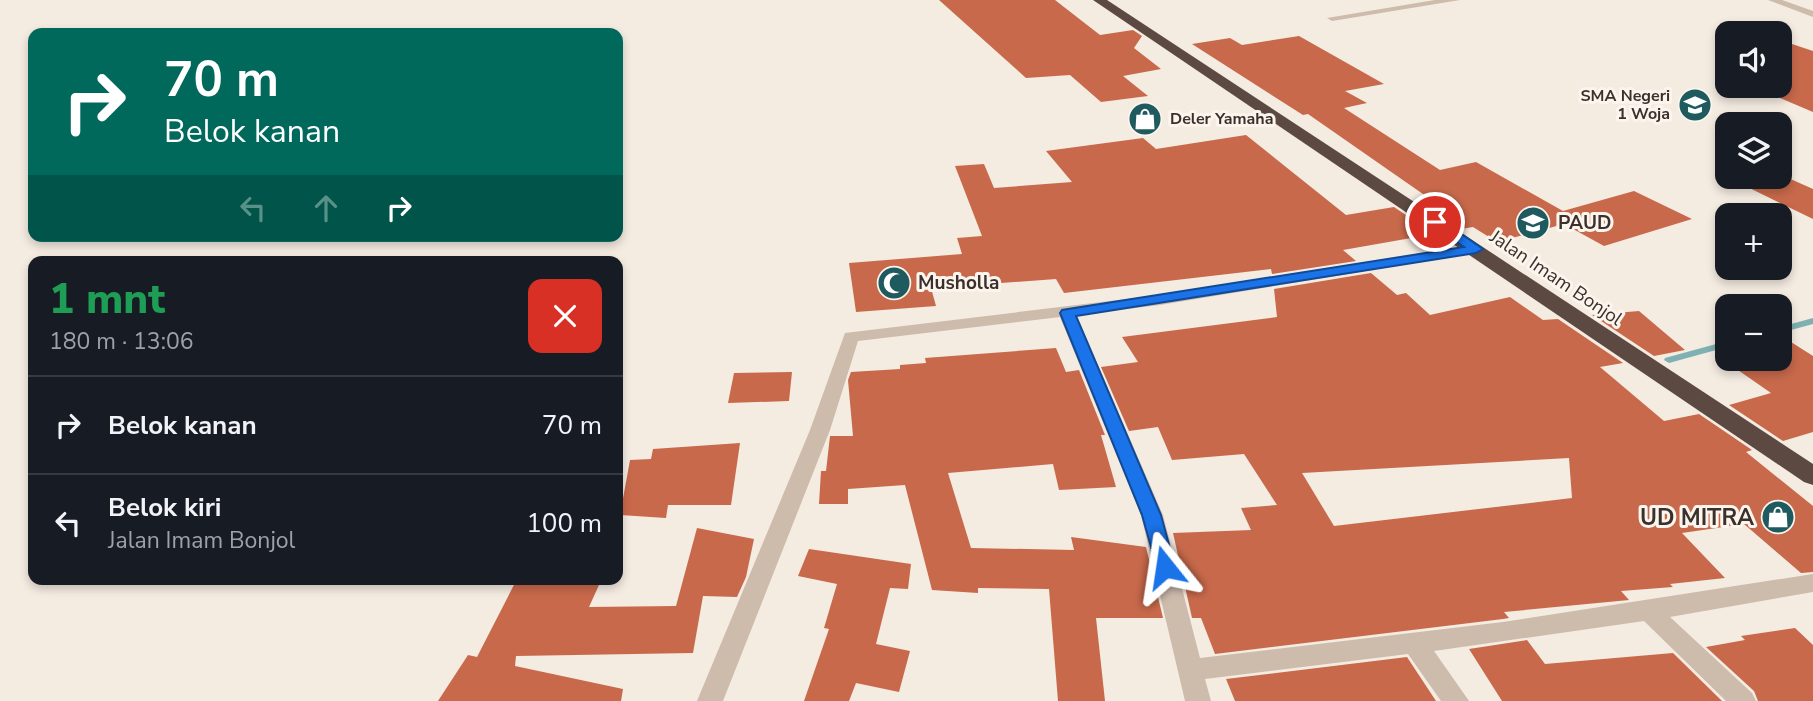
<!DOCTYPE html>
<html lang="id">
<meta charset="utf-8">
<style>
:root{--surface:#171b24;--page:#242831;--text:#f1f3f6;--muted:#9ea1a6;--line:#363941}
body{margin:0;font-family:"Nunito Sans",sans-serif;background:var(--page);color:var(--text);height:100vh;display:flex;flex-direction:column;font-size:26px;white-space:nowrap}
*{box-sizing:border-box;margin:0}
p{font-size:23px;color:var(--muted)}
.icon{flex:none;width:38px;height:38px;fill:none;stroke:currentColor;stroke-width:2;stroke-linecap:round;stroke-linejoin:round}
.map{position:relative;flex:1;overflow:hidden}
.details{position:absolute;left:28px;top:256px;width:595px;height:329px;display:flex;flex-direction:column;background:var(--surface);border-radius:14px;box-shadow:0 4px 10px #0003}
.details>*{flex:none}
.banner{position:absolute;left:28px;top:28px;width:595px;height:214px;border-radius:14px;box-shadow:0 4px 10px #0003;background:#00695c;color:#fff;overflow:hidden}
.fabs{position:absolute;left:1715px;top:21px;display:grid;gap:14px}
.fabs a{display:grid;place-items:center;width:77px;height:77px;border-radius:14px;background:var(--surface);box-shadow:0 4px 10px #0003;font-size:35px}
.pin{position:absolute;display:grid;place-items:center;width:60px;height:60px;color:#fff;margin:-30px;border:4px solid #fff;border-radius:50%;box-shadow:0 2px 7px #0007}
.me{position:absolute;width:77px;margin:-38px;rotate:345deg;stroke-linejoin:round;filter:drop-shadow(0 0 5px #0008)}
.turn{display:flex;align-items:center;gap:24px;height:147px;padding:0 21px;font-size:32px}
.turn .icon{width:91px;height:91px;stroke-width:2.5}
.turn b{display:block;font-size:49px;line-height:60px}
.lanes{display:flex;align-items:center;height:66px;padding:0 21px;background:#0003;justify-content:center;gap:35px;direction:ltr}
.lanes .off{opacity:.35}
.round{display:grid;place-items:center;flex:none;width:74px;height:74px;border-radius:14px;background:var(--page)}
.head{display:flex;align-items:center;justify-content:space-between;height:119px;padding:0 21px}
h1{font-size:42px;font-weight:800;line-height:52px;color:#1e9e55}
ul{padding:0;list-style:none}
li{display:flex;align-items:center;gap:21px;height:98px;padding:0 21px;border-top:2px solid var(--line)}
li div{flex:1}
li b{display:block;font-size:26px}
li em{font-style:normal}
.map>svg:first-child{display:block}
</style>
<div class="map">
<svg width="1813" height="701" viewBox="0 0 1813 701">
<rect width="100%" height="100%" fill="#f4ebe1"/>
<g fill="none" stroke-linecap="round" stroke-linejoin="round">
<!-- stream -->
<path fill="#7fb0b2" fill-rule="evenodd" d="M1813,318V324L1780,333V327Z
M1727,341V347L1669,363L1664,360L1665,358Z"/>
</g>
<!-- building -->
<path fill="#c8694b" fill-rule="evenodd" d="M939,0H1055L1100,35L1133,30L1142,36L1134,48L1161,69L1123,76L1148,96L1101,102L1070,75L1026,78Z
M1299,36L1384,84L1345,91L1367,103L1344,108L1440,170L1476,162L1563,211L1634,191L1692,219L1604,246L1564,224L1497,242L1473,227L1461,229L1421,203L1433,201L1308,114L1303,115L1192,44L1230,38L1242,45Z
M1780,40L1813,51V112L1780,98Z
M1246,135L1346,215L1394,207L1434,234L1343,250L1356,261L1272,274L1271,269L1064,293L1056,279L931,288L936,306L856,312L849,263L962,254L957,238L982,236L955,166L984,164L994,188L1072,182L1046,151L1143,138L1156,149Z
M1727,177H1786L1813,189V219Z
M1371,273L1397,295L1406,293L1430,315L1510,297L1543,320L1558,319L1623,363L1600,367L1664,421L1699,414L1752,450L1746,452L1813,506V572L1801,573L1744,524L1682,533L1725,578L1670,584L1673,587L1621,591L1629,600L1504,612L1509,618L1503,619L1215,654L1201,618H1192L1173,533L1251,530L1241,508L1277,505L1244,454L1172,460L1158,427L1129,431L1101,367L1138,362L1122,337L1277,317L1274,289ZM1569,458L1572,498L1334,526L1302,473Z
M1639,311L1685,350L1654,356L1592,315Z
M1780,335L1813,356V432L1783,441L1729,405L1771,393L1722,359H1780Z
M1056,348L1066,372L1079,370L1105,435H1101L1116,487L1059,490L1053,464L948,473L971,548L1074,550L1071,537L1146,547L1163,618H1096L1105,701H1058L1049,589L978,588V593L932,590L905,485L848,489V504H819L821,471H826L830,436H853L848,380L851,372L900,369V365L926,363L925,358Z
M792,372L789,401L728,403L734,373Z
M740,443L731,505H668L666,518L620,515L630,460L651,459L653,449Z
M697,528L754,539L746,577L737,597L703,596L693,653L516,656L515,666L623,689L621,701H438L468,655L477,657L517,579L599,585L589,607L676,606Z
M809,549L911,564L908,589L890,588L876,644L910,651L899,692L856,683L849,701H804L829,629L824,628L837,584L798,576Z
M1795,628L1813,645V701H1758L1754,691L1706,647L1745,640L1741,636Z
M1527,640L1545,664L1673,653L1722,701H1502L1469,649Z
M1407,657L1436,701H1235L1226,679Z"/>
<g fill="none" stroke-linecap="round" stroke-linejoin="round">
<!-- minor -->
<path fill="#cdbbac" fill-rule="evenodd" d="M1435,0H1460L1332,21L1327,18Z
M1768,0H1782L1813,11V17Z
M1476,244L1484,249L1481,252L1160,305L1076,315L1163,515L1200,658L1503,622L1813,574V592L1670,617L1752,693L1756,701H1726L1644,621L1434,651L1469,701H1441L1408,654L1205,679L1211,701H1185L1141,515L1060,317L858,341L830,430L723,701H697L810,430L845,333L1160,295Z"/>
<!-- highway -->
<path fill="#5c4a42" fill-rule="evenodd" d="M1093,0H1107L1813,464V485L1804,482Z"/>
</g>
<!-- route -->
<path fill="#1a73e8" stroke="#114b97" stroke-width="2" d="M1430,219H1440L1483,249L1476,253L1076,316L1161,515L1175,567L1173,572H1158L1142,515L1060,313L1062,310L1464,247L1430,225Z"/>
<!-- icons -->
<defs>
<symbol id="school-disc" viewBox="-11 -11 22 22"><circle r="9.5" fill="#1f5a5e" stroke="#fbf5ee"/><path d="M0-5L7-2L0 1L-7-2ZM-4 1L0 2.5L4 1V4Q0 6-4 4Z" fill="#fff"/></symbol>
<symbol id="shop-disc" viewBox="-11 -11 22 22"><circle r="9.5" fill="#1f5a5e" stroke="#fbf5ee"/><path d="M-5-2.5h2.3a2.7 3.5 0 0 1 5.4 0H5L5.5 6h-11ZM-1.5-2.5h3a1.5 2.3 0 0 0-3 0Z" fill="#fff"/></symbol>
<symbol id="mosque-disc" viewBox="-11 -11 22 22"><circle r="9.5" fill="#1f5a5e" stroke="#fbf5ee"/><path d="M3.5-4.9A6 6 0 1 0 3.5 4.9A5 5 0 1 1 3.5-4.9Z" fill="#fff"/></symbol>
</defs>
<g fill-rule="evenodd">
<use href="#school-disc" x="1676" y="86" width="38" height="38"/>
<use href="#shop-disc" x="1126" y="100" width="38" height="38"/>
<use href="#school-disc" x="1514" y="204" width="38" height="38"/>
<use href="#mosque-disc" x="875" y="264" width="38" height="38"/>
<use href="#shop-disc" x="1759" y="498" width="38" height="38"/>
</g>
<g text-anchor="middle" dominant-baseline="central" stroke-width="6" stroke-linejoin="round" paint-order="stroke">
<!-- far-poi labels -->
<g font-size="16" font-weight="bold" fill="#3b302b" stroke="#fbf5ee" text-anchor="end">
<text x="1670" y="96">SMA Negeri<tspan x="1670" dy="18">1 Woja</tspan></text>
<text x="1170" y="119" text-anchor="start">Deler Yamaha</text>
</g>
<!-- poi labels -->
<g font-size="19" font-weight="bold" fill="#3b302b" stroke="#fbf5ee" text-anchor="start">
<text x="1558" y="223">PAUD</text>
<text x="918" y="283">Musholla</text>
</g>
<!-- street labels -->
<g font-size="19" fill="#3b302b" stroke="#fbf5ee">
<text transform="translate(1556 278) rotate(34)">Jalan Imam Bonjol</text>
</g>
<!-- near-poi labels -->
<g font-size="23" font-weight="bold" fill="#3b302b" stroke="#fbf5ee" text-anchor="end">
<text x="1754" y="517">UD MITRA</text>
</g>
</g>
</svg>
<div class="fabs">
<a><svg class="icon" aria-label="sound" viewBox="0 0 24 24"><path d="M4 9h4l5-4v14l-5-4H4zM17 9q2 3 0 6"/></svg></a>
<a><svg class="icon" aria-label="layers" viewBox="0 0 24 24"><path d="M12 4l9 5-9 5-9-5zM3 14l9 5 9-5"/></svg></a>
<a>+</a>
<a>−</a>
</div>
<div class="pin" style="left:1435px;top:222px;background:#d93025"><svg class="icon" aria-label="arrive" viewBox="0 0 24 24"><path d="M6 21V4h12l-3 4 3 4H6"/></svg></div>
<svg class="me" style="left:1165px;top:567px" viewBox="-20 -20 40 40"><path d="M0-17L14 15 0 8-14 15z" fill="#1a73e8" stroke="#fff" stroke-width="4"/></svg>
<div class="banner">
<div class="turn"><svg class="icon" aria-label="right" viewBox="0 0 24 24"><path d="M7 20v-9h11M14 6l5 5-5 5"/></svg><div><b>70 m</b>Belok kanan</div></div>
<div class="lanes"><svg class="icon off" aria-label="left" viewBox="0 0 24 24"><path d="M17 20v-9H6M10 6l-5 5 5 5"/></svg><svg class="icon off" aria-label="ahead" viewBox="0 0 24 24"><path d="M12 20V5M6 11l6-6 6 6"/></svg><svg class="icon" aria-label="right" viewBox="0 0 24 24"><path d="M7 20v-9h11M14 6l5 5-5 5"/></svg></div>
</div>
<section class="details">
<div class="head"><div><h1>1 mnt</h1><p>180 m · 13:06</p></div><a class="round" style="background:#d93025;color:#fff"><svg class="icon" aria-label="close" viewBox="0 0 24 24"><path d="M6 6l12 12M18 6L6 18"/></svg></a></div>
<ul>
<li><svg class="icon" aria-label="right" viewBox="0 0 24 24"><path d="M7 20v-9h11M14 6l5 5-5 5"/></svg><div><b>Belok kanan</b></div><em>70 m</em></li>
<li><svg class="icon" aria-label="left" viewBox="0 0 24 24"><path d="M17 20v-9H6M10 6l-5 5 5 5"/></svg><div><b>Belok kiri</b><p>Jalan Imam Bonjol</p></div><em>100 m</em></li>
</ul>
</section>
</div>
